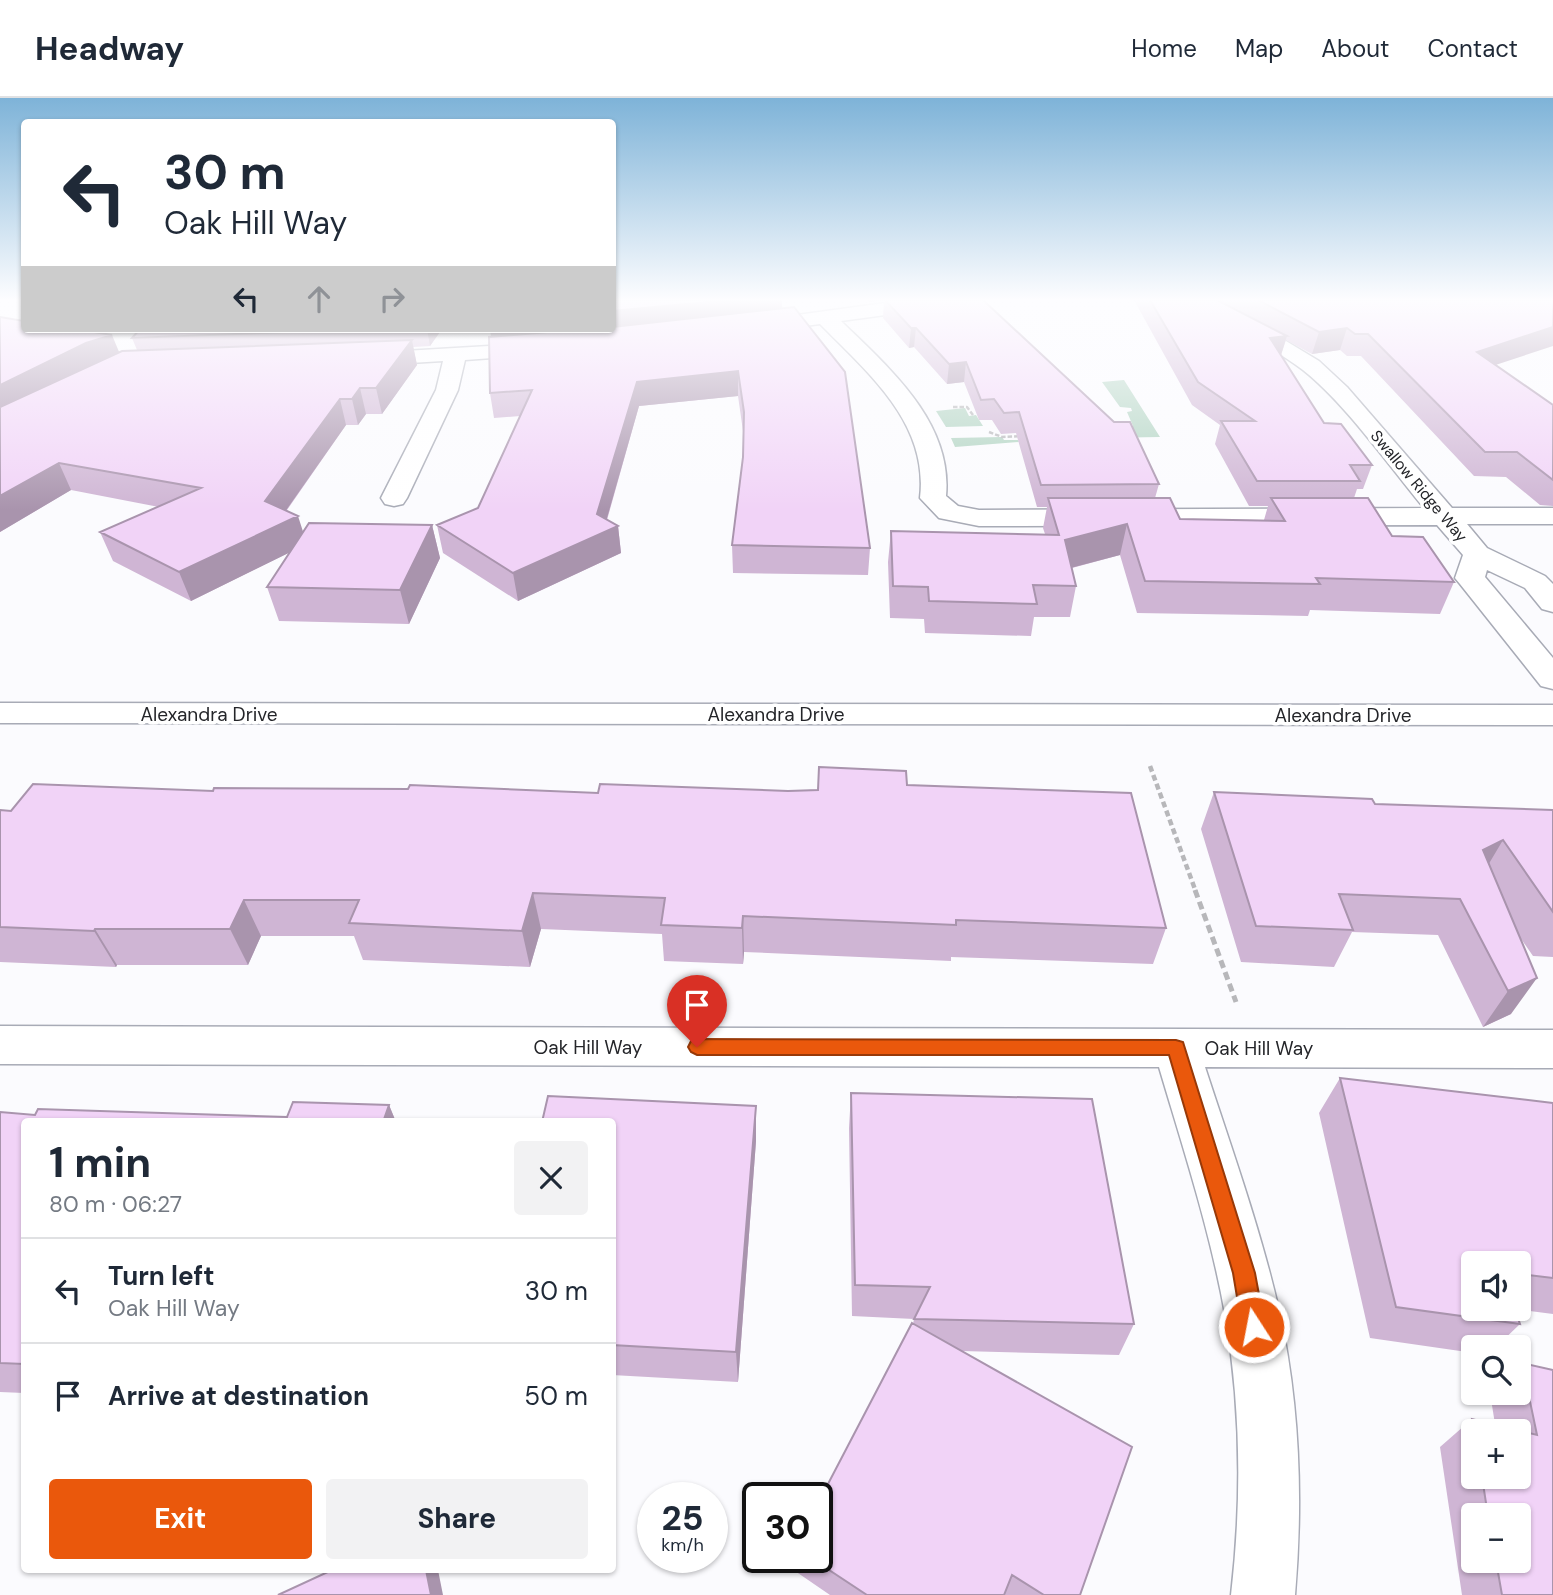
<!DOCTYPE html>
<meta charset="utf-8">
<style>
:root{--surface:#fff;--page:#f2f2f3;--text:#1f2937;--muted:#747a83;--line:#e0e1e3;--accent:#ea580c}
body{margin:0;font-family:"DM Sans",sans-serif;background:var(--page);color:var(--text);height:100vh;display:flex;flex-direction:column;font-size:26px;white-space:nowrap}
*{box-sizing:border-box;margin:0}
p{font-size:23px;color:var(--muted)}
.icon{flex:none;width:38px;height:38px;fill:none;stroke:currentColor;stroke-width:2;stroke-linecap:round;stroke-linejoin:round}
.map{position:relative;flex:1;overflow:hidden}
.drawer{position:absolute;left:21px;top:1020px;width:595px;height:455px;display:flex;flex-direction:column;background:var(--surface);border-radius:7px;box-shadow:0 2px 5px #0004}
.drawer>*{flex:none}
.banner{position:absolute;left:21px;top:21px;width:595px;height:214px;border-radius:7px;box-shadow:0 2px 5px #0004;background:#fff;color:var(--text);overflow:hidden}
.tools{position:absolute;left:1461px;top:1153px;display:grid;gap:14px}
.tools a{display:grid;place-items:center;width:70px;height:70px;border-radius:7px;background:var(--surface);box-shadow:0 2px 5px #0004;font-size:35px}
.speed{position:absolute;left:637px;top:1384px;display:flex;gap:14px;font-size:35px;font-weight:700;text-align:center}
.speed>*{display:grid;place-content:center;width:91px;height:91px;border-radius:50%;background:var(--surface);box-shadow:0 2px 5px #0004;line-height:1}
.speed small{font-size:18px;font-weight:400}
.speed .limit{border:4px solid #111;border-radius:10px;background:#fff;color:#111}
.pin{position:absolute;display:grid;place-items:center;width:60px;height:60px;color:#fff;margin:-72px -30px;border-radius:50% 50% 50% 0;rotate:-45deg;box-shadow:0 0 7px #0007}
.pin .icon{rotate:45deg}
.me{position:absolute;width:77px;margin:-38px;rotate:349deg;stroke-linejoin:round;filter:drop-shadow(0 0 5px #0008)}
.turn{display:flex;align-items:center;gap:24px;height:147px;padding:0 28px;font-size:32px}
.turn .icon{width:91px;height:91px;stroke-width:2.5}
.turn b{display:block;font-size:49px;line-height:60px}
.lanes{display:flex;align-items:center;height:66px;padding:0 28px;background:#0003;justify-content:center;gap:35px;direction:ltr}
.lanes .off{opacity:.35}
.round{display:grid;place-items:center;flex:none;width:74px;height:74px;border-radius:7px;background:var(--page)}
.headline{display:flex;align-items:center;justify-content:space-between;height:119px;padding:0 28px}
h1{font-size:42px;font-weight:700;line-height:52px}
.button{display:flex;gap:14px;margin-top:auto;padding:14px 28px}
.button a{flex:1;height:80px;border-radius:7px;background:var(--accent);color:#fff;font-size:28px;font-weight:700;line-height:80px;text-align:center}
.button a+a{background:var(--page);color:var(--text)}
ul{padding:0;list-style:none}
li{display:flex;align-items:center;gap:21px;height:105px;padding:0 28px;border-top:2px solid var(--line)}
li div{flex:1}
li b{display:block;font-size:26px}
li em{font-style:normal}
header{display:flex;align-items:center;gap:42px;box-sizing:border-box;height:98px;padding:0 35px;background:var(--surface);border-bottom:2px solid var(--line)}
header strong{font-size:33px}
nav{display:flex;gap:38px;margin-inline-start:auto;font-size:24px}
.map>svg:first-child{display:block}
</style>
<header>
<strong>Headway</strong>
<nav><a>Home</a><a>Map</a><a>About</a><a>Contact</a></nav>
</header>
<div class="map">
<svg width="1553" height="1497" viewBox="0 0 1553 1497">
<rect width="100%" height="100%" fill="#fbfbfe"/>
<!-- green -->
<path fill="#b0d3c1" d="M1124,282L1160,339L1101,340L1133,328L1127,314L1132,313L1131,310L1120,309L1102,284Z
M965,310L969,318L976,317L983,328L946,329L936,313Z
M1002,339L1004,342H1018L1019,344L955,349L951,340Z"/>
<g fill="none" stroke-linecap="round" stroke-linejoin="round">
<defs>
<path id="minor" d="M907,202H962L952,208L841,223C889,270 953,324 946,398L958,408L979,412L1424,410C1389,368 1345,305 1303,272C1267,245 1225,227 1185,206L1182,202H1207L1281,240L1319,263L1347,289L1452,410H1553V426H1467L1487,450L1545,478L1553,486V514L1542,511L1525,490L1487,472L1485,479L1553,560V591L1541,588L1460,486L1455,480L1463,457L1437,427L979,428L939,420L920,400C929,325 868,275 820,226L752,235L745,233L742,229L745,225L752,223Z
M542,245L550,246L553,251L550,256L465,262L458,292L407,400L403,406L394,408L385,406L381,400L436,292L443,263L361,268L353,266L350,261L353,256Z
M0,928L1553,932V970L1205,969C1231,1049 1260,1129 1279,1212C1300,1306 1303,1402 1295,1497H1231C1242,1403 1241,1309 1225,1216C1210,1132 1183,1050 1159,969L0,966Z"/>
<path id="tertiary" d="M0,605L1553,607V627L0,625Z"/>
</defs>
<!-- minor casing -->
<use href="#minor" stroke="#a8abb6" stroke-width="3"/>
<!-- tertiary casing -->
<use href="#tertiary" stroke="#a8abb6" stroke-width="3"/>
<!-- path-far2 -->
<path stroke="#b7b7ba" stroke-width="2.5" stroke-dasharray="4.5 2" stroke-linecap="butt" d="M953,309H967L973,317
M989,334L1002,339L1022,338"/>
<!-- path-far1 -->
<path stroke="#b7b7ba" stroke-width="4.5" stroke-dasharray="6 3.5" stroke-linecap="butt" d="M1150,668L1196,794"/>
<!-- path -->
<path stroke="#b7b7ba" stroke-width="5" stroke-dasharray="8 4.5" stroke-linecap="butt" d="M1195,792L1236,904"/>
<!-- minor -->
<use href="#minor" fill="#fff" fill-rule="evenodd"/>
<!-- tertiary -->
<use href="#tertiary" fill="#fff" fill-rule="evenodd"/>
</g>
<!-- wall -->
<path fill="#cfb5d4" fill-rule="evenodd" d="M782,202V210L870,450L868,477L733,475L732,447L743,359V333L738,298L639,308L607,422L618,428L621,455L518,503L443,455L437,427L478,410L520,318L494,320L490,295L491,238L490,231H612Z
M866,202H983L1159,386L1155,400L1180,421L1264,422L1268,408H1249L1215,346L1220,327L1192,307L1134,202H1553L1496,267L1553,307V408L1540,407L1506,379L1474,378L1361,258H1347L1340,252L1312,256L1286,242L1281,257L1324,325L1372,367L1363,391H1357L1354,400L1392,438L1454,484L1440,516L1310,512L1308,518L1137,515L1120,457L1072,470L1076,488L1070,519H1034L1031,538L925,535L924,521L890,520L888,464L891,433L1045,436L1043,430L1047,409H1037L1016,335L1001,336L992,322H979L964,284L947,286L914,249L909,250L883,220L884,203L869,204Z
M0,219L119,254L137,252L132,240L140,231H442L430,248L413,249L417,267L382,316H366L358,327H346L287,412L303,434L432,427L440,460L409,526L279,523L267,489L290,454L191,503L113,463L100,434L159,409L71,392L0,434Z
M907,687L1166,830L1153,866L951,859V863L744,854L743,866L664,863L662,836L541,831L530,869L363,862L354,838H261L248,867H117L116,869L0,864V712L11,713L213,693L598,695L788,693Z
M1214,694L1375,706L1553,712V859L1533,858L1517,835L1511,916L1483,929L1438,837L1352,834L1334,869L1241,864L1201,731Z
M1340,980L1553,1005V1216L1515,1211L1520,1226L1495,1250H1474V1255L1370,1240L1319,1015ZM1474,1166H1519V1211H1474Z
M851,995L1134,1226L1119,1257L961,1253L1080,1497H830L795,1473V1460H817L913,1226L914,1221L852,1218L849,1030Z
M389,1007L396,1024H24V1295L0,1294V1014L35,1017L287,1019Z
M756,1008V1043L738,1284L612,1277V1024Z
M1522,1265L1553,1272V1497H1462L1440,1349L1472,1321L1495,1326L1490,1295H1519V1268ZM1474,1334H1519V1379H1474ZM1474,1418H1519V1463H1474Z"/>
<!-- shaded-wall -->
<path fill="#a994ad" d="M729,202H782V216L492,244L490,231H612V213Z
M869,202H887L869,204Z
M1553,229V248L1468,276L1477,254Z
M911,230H916L914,249L909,250Z
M1347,230L1340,252L1312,256L1319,234Z
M427,231H442L430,248Z
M112,237L122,261L0,319V287L86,245Z
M1287,238L1280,260L1270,240Z
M412,242L417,267L382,316L376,290Z
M966,264L964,284L947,286L949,266Z
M738,273V298L639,308L603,434L618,428L621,455L518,503L513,475L637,284Z
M360,290L366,316L358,327L352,301Z
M340,301L346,327L275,428L298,418L307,446L191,503L179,474L265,403Z
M59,365L71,392L0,434V398Z
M1127,426L1120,457L1059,473L1065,442Z
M432,427L440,460L409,526L400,492Z
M1503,742L1481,779L1483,752Z
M533,795L541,831L530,869L522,833Z
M244,802L261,838L248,867L230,831Z
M743,818L744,854L743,866L742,830Z
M95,831L117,867L116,869L94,833Z
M1537,880L1511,916L1483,929L1508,893Z
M389,1007L396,1024H383Z
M756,1008V1043L738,1284L736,1254Z
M426,1472H438L443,1497H431Z"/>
<!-- building -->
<path fill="#f1d3f7" stroke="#a994ad" stroke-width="2" d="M612,202H729L612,213Z
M885,202H983L1114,324H1130L1159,386L1041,387L1019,314L1004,315L994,301L981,302L966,264L949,266L916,230H911Z
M1150,202H1217L1287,238L1270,240L1324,325L1341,326L1372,367H1350L1360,383H1257L1221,323H1255L1198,284Z
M1258,202H1553V229L1477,254L1553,307V382L1517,354H1485L1368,236H1355L1347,230L1319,234Z
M794,209L845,274L870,450L732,447L743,359L744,314L738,273L637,284L597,416L618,428L513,475L437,427L478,410L532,292L490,295L489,239L583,231H612V229Z
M0,219L24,223V231H76L112,237L86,245L0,287Z
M140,231H368L132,240Z
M412,242L376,290H360L352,301H340L265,403L298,418L179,474L100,434L201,390L59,365L0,398V309L122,253Z
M1048,400H1170L1180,421L1285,423L1271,400H1368L1392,438L1423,439L1454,484L1316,480L1320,486L1145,483L1127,426L1065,442L1076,488L1033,487L1037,506L929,503L928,489L893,488L891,433L1059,437Z
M309,425L432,427L400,492L267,489Z
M819,669L906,673L907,687L1131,695L1166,830L956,822V827L743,818L742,830L661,827L665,800L533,795L522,833L349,825L359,802H244L230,831H95L94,833L0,829V712L11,713L33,686L213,693L214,690L408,691L410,687L598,695L600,686L788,693L818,692Z
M1214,694L1372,701L1375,706L1553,712V814L1503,742L1483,752L1537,880L1508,893L1460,801L1339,796L1353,832L1256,828Z
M1340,980L1553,1005V1180L1519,1176V1166H1474V1211H1515L1520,1226L1396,1209Z
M851,995L1092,1001L1134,1226L914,1221L930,1189L855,1187Z
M548,998L756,1008L736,1254L612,1247V1024H542Z
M293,1004L389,1007L383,1024H24V1266L0,1265V1014L35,1017L38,1011L287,1019Z
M912,1225L1132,1349L1080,1497H1044L1012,1477L1004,1497H867L811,1460H817V1407Z
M1522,1265L1553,1272V1497H1502L1496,1463H1519V1418H1488L1482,1379H1519V1334H1474L1472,1321L1537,1337Z
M332,1472H426L431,1497H278Z"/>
<!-- sky -->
<linearGradient id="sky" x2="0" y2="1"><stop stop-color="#7eb3d8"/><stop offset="0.49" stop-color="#fdfdff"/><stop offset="1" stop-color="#fdfdff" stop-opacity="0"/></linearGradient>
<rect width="1553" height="412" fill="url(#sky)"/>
<!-- route -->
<path fill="#ea580c" stroke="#983908" stroke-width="2" d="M697,941L1176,942L1183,944L1255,1175L1265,1229L1262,1237L1254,1241L1246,1237L1242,1229L1233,1175L1169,957H697L691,954L688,949L691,943Z"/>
<g text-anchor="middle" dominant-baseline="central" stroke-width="7" stroke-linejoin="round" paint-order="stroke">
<!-- far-street labels -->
<g font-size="16" fill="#242529" stroke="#fff">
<text transform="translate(1419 388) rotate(50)">Swallow Ridge Way</text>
</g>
<!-- street labels -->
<g font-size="19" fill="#242529" stroke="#fff">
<text x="209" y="616">Alexandra Drive</text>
<text x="776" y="616">Alexandra Drive</text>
<text x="1343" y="617">Alexandra Drive</text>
<text x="588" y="949">Oak Hill Way</text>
<text x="1259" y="950">Oak Hill Way</text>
</g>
</g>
</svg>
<div class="tools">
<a><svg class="icon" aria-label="sound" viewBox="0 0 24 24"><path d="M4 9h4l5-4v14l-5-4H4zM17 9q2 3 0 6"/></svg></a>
<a><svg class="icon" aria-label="search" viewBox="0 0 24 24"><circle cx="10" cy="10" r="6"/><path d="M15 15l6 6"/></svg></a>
<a>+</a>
<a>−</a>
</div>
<div class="speed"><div>25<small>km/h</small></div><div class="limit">30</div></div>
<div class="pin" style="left:697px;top:949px;background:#d93025"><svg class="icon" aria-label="arrive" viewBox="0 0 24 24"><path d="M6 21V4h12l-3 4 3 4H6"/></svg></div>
<svg class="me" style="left:1254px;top:1229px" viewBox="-20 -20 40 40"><circle r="17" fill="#ea580c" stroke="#fff" stroke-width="3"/><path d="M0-11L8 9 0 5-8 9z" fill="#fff"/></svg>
<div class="banner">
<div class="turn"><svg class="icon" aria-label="left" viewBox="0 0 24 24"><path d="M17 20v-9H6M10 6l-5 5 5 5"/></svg><div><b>30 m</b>Oak Hill Way</div></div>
<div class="lanes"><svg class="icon" aria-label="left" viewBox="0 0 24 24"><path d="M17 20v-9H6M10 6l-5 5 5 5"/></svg><svg class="icon off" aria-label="ahead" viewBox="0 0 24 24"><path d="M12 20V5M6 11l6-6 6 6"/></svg><svg class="icon off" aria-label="right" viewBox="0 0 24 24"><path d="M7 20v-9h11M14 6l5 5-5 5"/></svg></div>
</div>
<section class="drawer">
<div class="headline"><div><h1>1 min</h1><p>80 m · 06:27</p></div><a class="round"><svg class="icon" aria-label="close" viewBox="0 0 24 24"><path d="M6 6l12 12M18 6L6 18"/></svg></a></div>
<ul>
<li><svg class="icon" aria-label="left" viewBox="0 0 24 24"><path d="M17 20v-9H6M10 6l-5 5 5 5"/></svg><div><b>Turn left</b><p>Oak Hill Way</p></div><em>30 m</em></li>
<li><svg class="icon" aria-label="arrive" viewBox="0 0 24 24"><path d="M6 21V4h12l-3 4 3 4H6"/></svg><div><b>Arrive at destination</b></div><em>50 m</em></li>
</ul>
<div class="button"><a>Exit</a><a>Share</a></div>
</section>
</div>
